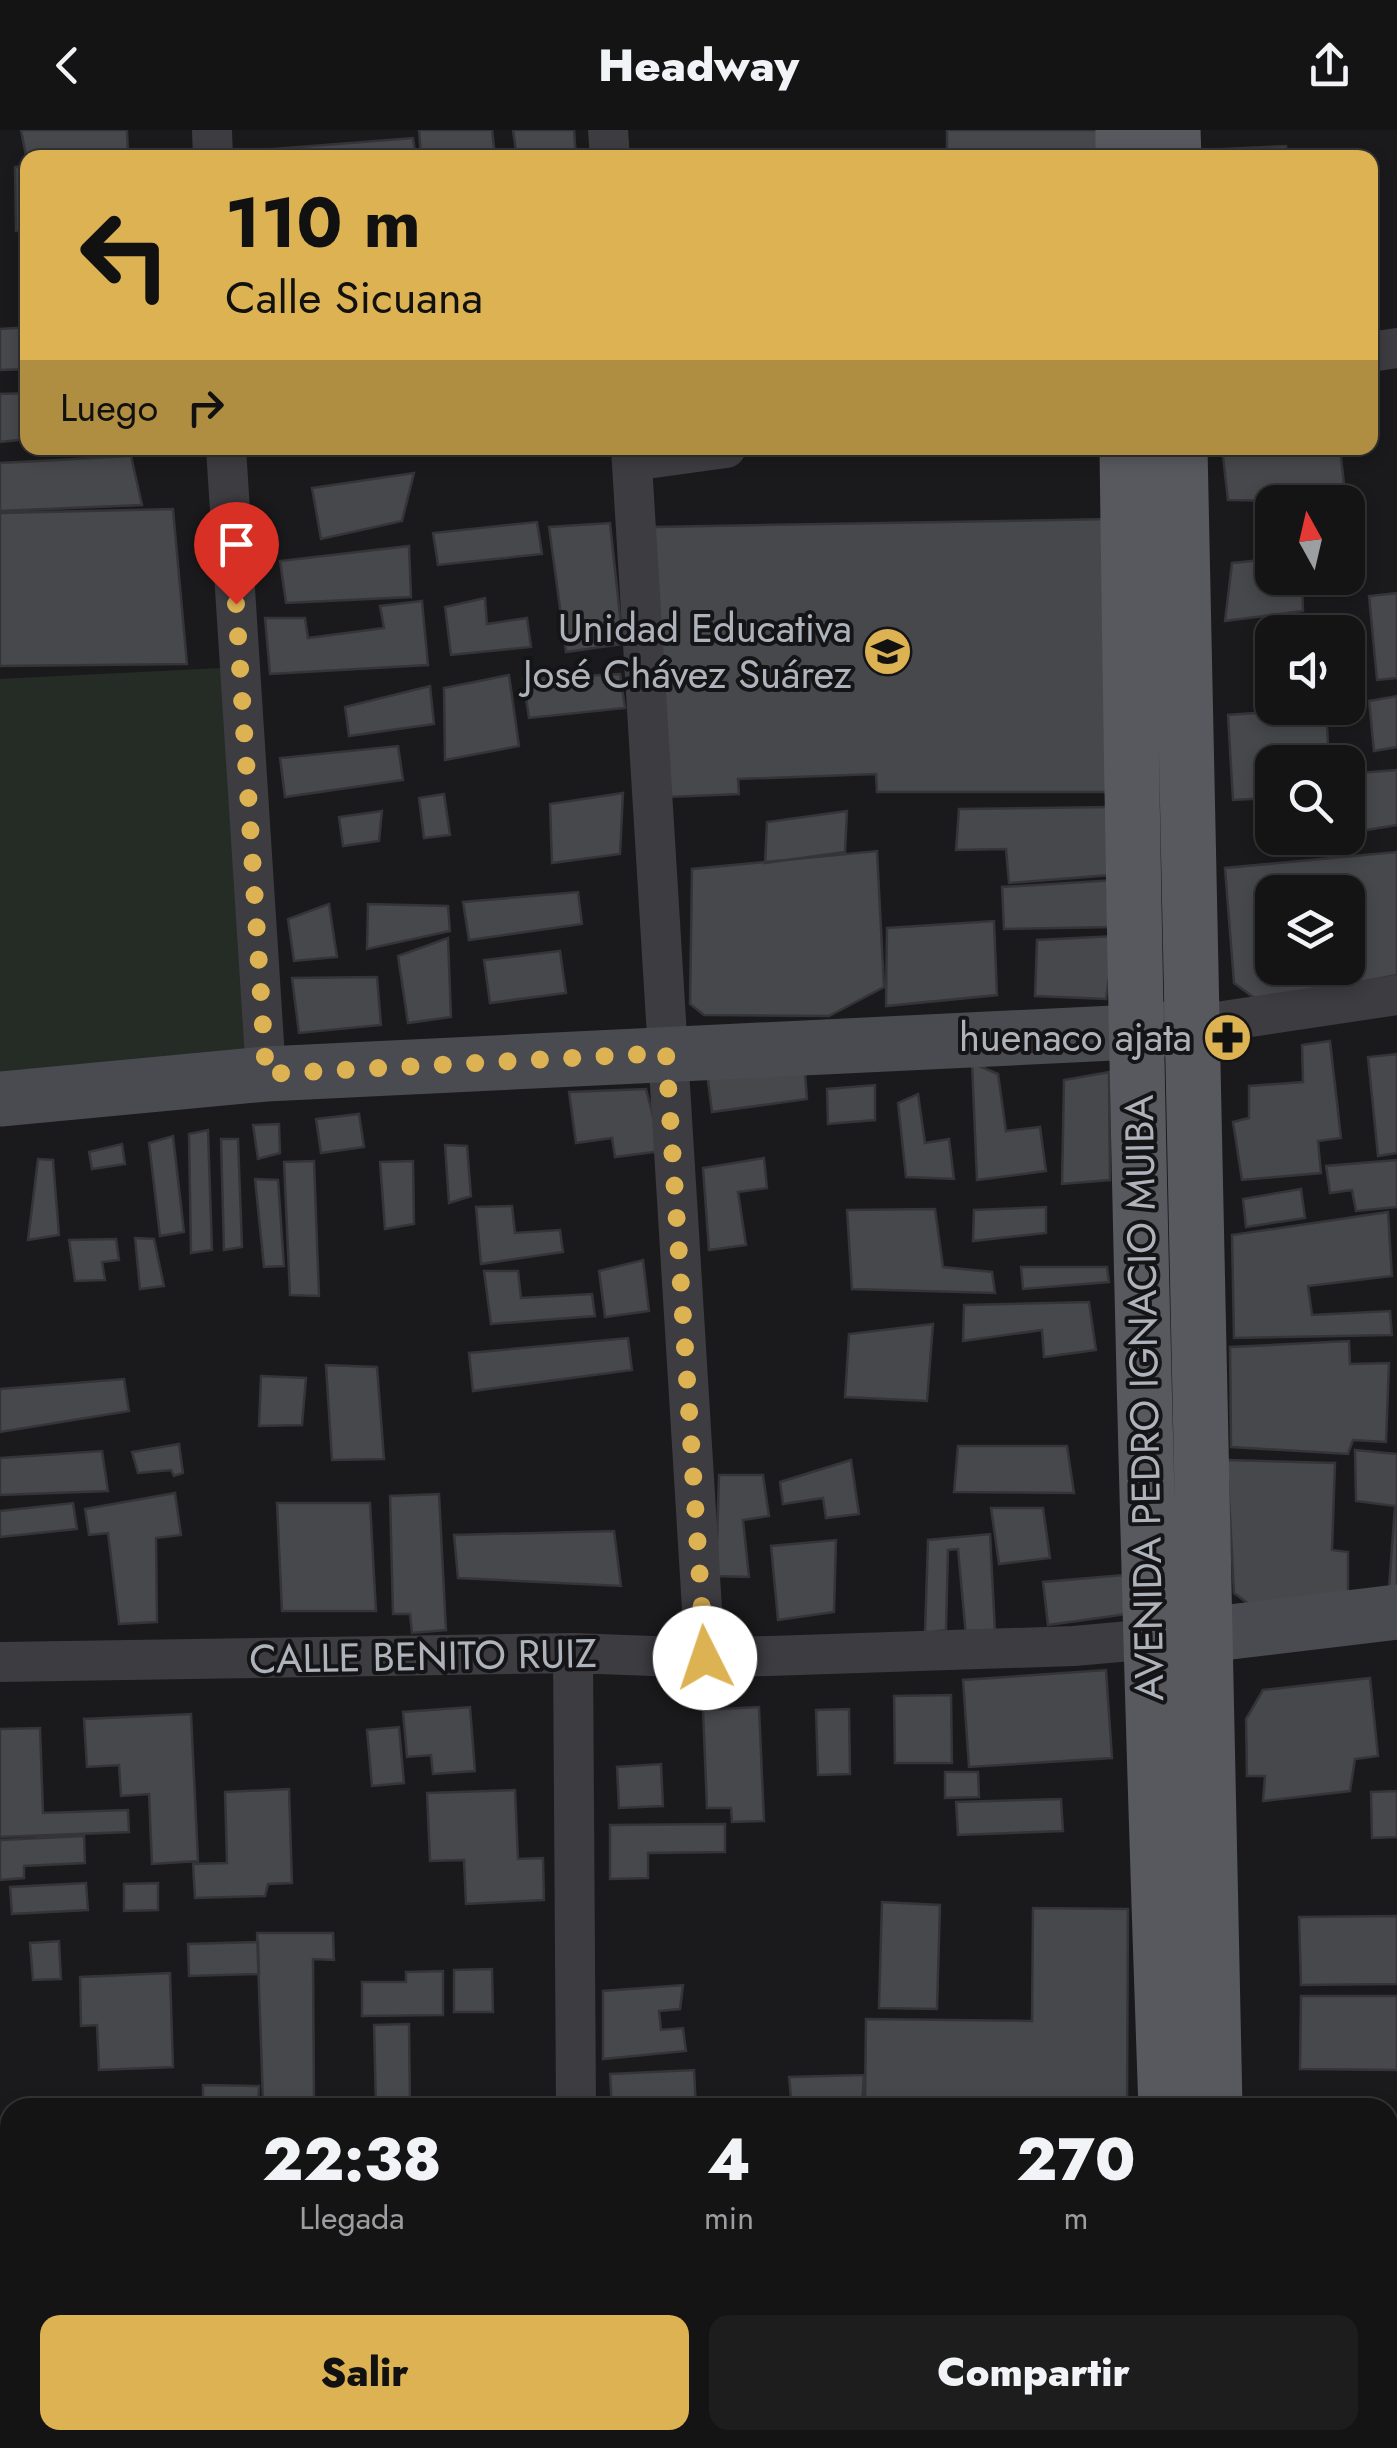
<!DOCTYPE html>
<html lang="es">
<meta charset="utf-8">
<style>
:root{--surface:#141415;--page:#1d1d1e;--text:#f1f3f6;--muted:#9d9ea0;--line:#333334;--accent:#dcb252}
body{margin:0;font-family:Jost,sans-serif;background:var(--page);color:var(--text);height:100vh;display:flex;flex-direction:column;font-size:38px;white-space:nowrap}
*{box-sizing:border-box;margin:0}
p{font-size:32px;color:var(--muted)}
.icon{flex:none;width:55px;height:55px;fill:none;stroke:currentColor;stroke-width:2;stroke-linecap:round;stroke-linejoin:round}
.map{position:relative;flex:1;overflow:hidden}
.side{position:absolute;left:0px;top:1968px;width:1398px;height:352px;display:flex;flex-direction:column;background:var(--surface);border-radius:30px 30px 0 0;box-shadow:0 5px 15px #0003,0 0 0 2px var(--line)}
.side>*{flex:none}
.guide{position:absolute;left:20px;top:20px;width:1358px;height:305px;border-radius:20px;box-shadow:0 5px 15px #0003,0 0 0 2px var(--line);background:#dcb252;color:#111;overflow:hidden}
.needle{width:65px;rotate:352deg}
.fabs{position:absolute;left:1255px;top:355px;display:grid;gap:20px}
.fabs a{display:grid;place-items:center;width:110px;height:110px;border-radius:20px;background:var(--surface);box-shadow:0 5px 15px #0003,0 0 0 2px var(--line);font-size:50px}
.pin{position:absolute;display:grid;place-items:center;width:85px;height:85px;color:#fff;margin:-102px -42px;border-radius:50% 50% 50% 0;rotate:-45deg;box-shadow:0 0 10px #0007}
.pin .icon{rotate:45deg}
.me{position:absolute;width:110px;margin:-55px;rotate:356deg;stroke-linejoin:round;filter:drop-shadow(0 0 8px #0008)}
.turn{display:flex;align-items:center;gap:35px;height:210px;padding:0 40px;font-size:45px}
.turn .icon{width:130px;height:130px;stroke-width:2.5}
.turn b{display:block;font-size:70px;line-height:85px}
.then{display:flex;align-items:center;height:95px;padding:0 40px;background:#0003;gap:20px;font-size:38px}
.eta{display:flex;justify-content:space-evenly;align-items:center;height:170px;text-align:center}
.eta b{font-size:60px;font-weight:800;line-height:70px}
.action{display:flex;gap:20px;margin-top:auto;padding:20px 40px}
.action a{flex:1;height:115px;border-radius:20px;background:var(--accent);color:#111;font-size:40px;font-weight:800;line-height:115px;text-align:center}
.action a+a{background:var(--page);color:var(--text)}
header{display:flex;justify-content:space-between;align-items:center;height:130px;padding:0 40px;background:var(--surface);font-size:45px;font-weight:800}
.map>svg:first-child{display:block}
</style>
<header><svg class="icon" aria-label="back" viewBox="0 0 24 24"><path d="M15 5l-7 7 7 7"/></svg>Headway<svg class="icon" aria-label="share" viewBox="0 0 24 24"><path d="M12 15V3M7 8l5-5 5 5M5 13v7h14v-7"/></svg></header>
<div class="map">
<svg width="1397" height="2318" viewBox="0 0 1397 2318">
<rect width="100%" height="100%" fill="#1a1a1c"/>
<!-- green -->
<path fill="#252c26" d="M222,538L245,921L0,944V549Z"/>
<!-- building -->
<path fill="#47484c" stroke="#353438" stroke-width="2.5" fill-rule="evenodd" d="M21,0H127L128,23L26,26Z
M419,0H492L495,25L421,28Z
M513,0H574L576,28H517Z
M947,0H1113L1115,28H947Z
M413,8L416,28H236L235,22Z
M1286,16V28H1226L1225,19Z
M28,36V101H16L15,37Z
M28,197V239L0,240V199Z
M28,263V309L0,312V264Z
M1222,318H1340L1346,372L1228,370Z
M131,326L142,375L0,381V333Z
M414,343L402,391L321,409L312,358Z
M173,379L187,534L0,536V383Z
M1111,389L1114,662H877L876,644L738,649L739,664L668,667L654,397Z
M537,392L542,424L438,435L433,403Z
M610,393L623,514L566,522L549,397Z
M409,416L411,467L286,473L280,431Z
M1272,429V448H1302L1303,481L1225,491L1232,433Z
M1397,463V548L1377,550L1369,466Z
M485,468L487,494L527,488L531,517L451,525L445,477Z
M422,471L428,535L270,544L265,488H305L308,508L384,498L380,476Z
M620,544L625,578L529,588L523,549Z
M509,545L519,616L445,630L444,558Z
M430,556L434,594L349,606L345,577Z
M1397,566V617L1374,621L1369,571Z
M1326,578L1329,632H1272V668L1233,670L1228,585Z
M398,616L403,650L285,667L280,628Z
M1397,640V695L1366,700L1359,643Z
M623,663L620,724L552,733L550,674Z
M444,664L450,705L424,708L419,668Z
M1109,677L1111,745L1009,753L1006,719L956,720L959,679Z
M382,681L379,711L343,716L339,687Z
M847,681L845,722L765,733L767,692Z
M877,721L884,857L829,886L704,885L690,874L692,739Z
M1397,722V845L1260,872L1234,853L1225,738ZM1272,762H1348V838H1272Z
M1115,750V797L1004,799L1002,757Z
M578,762L582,794L469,810L463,772Z
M329,774L337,827L294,831L288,789Z
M368,774L448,776L450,801L367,819Z
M994,791L997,865L886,876L887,798Z
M1115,806L1106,869L1035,866L1037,810Z
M448,808L451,887L408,893L398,826Z
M560,821L566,863L490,873L484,830Z
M377,847L381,895L299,903L292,848Z
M1330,911L1341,1008L1318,1011L1321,1043L1242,1050L1233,992L1249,988V956L1303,952L1302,915Z
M1397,924V1023L1378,1026L1368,927Z
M972,933L998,944L1006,1001L1040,997L1046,1041L977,1050Z
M1109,942L1110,1050L1062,1054L1064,950Z
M707,943L805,944L807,969L712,982Z
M875,955V990L828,994L827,959Z
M646,959L662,1021L615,1027L612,1008L576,1013L569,962Z
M918,964L925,1013L949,1009L954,1049L906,1047L898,973Z
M359,984L364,1017L321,1023L316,989Z
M279,994L280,1023L258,1029L253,995Z
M208,1000L212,1120L191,1123L189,1004Z
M173,1006L184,1102L160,1106L149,1013Z
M221,1009H238L242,1117L224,1120Z
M122,1014L125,1034L92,1039L89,1022Z
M445,1015L467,1016L471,1066L449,1073Z
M764,1028L767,1058L738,1062L746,1115L709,1120L703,1038Z
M38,1029L53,1030L59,1105L28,1110Z
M1397,1030V1077L1356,1081L1352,1060L1330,1063L1326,1036Z
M314,1031L319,1166L290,1165L284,1032Z
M413,1031L414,1094L385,1099L380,1032Z
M255,1049L278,1050L284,1136L264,1137Z
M1301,1059L1305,1088L1246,1097L1243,1069Z
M512,1076L515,1103L560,1100L563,1122L481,1134L476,1077Z
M1046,1077V1103L973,1111L974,1080Z
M935,1079L943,1137L992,1142L995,1163L852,1159L847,1080Z
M1388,1082L1392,1146L1308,1156L1312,1185L1390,1181L1392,1205L1234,1208L1232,1105Z
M135,1108L154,1109L164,1156L140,1159Z
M116,1109L119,1130L102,1132L105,1150L75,1151L69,1110Z
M643,1130L649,1181L605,1187L599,1141Z
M1021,1137H1107L1109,1152L1023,1159Z
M484,1141H518L521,1168L592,1164L595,1186L491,1194Z
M1089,1172L1096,1220L1044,1227L1042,1200L963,1211L964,1175Z
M933,1194L927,1271L845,1267L849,1204Z
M628,1208L632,1240L473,1261L469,1223Z
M1349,1211L1350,1234L1389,1233L1386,1312L1353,1310L1348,1324L1231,1317L1230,1217Z
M326,1235L377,1237L384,1329L332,1330Z
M261,1246L306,1248L302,1295L259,1296Z
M124,1249L129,1281L0,1302V1259Z
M179,1314L183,1343L174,1346L171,1340L138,1343L132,1322Z
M958,1316H1067L1074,1363L954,1362Z
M1355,1320L1397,1324V1457L1389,1458L1395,1376L1356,1371Z
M102,1321L108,1361L0,1365V1328Z
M851,1330L859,1384L826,1388L823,1368L783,1374L780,1352Z
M1227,1330L1335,1333L1332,1420L1348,1422V1467L1253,1477L1234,1463Z
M719,1345H763L769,1386L743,1390L749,1447L716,1446Z
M175,1363L181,1405L156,1408L157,1492L119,1494L108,1403L89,1405L85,1379Z
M439,1364L446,1500L412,1503L410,1484H393L390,1366Z
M73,1373L77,1399L0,1407V1381Z
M277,1373H370L376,1481H282Z
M991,1378H1043L1050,1428L999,1434Z
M614,1401L621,1456L458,1448L454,1405Z
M990,1404L995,1502L966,1506L958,1419L948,1420L946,1500L925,1503L928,1410Z
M836,1410L834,1482L778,1490L771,1416Z
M1123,1445L1127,1484L1048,1495L1043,1452Z
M1106,1540L1112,1628L969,1637L963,1550Z
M1370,1548L1378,1626L1355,1629L1350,1661L1263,1671L1265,1646H1247L1246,1589L1263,1560Z
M951,1565L952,1633H895L894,1566Z
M470,1577L475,1641L433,1644L431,1625L407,1627L403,1582Z
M759,1577L764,1691L732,1692L731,1678H707L703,1580Z
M849,1579L850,1644L818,1645L816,1580Z
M191,1584L198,1731L152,1734L149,1664L121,1666L119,1635L87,1637L84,1589Z
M399,1597L404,1653L372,1656L367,1600Z
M40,1598L43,1683L128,1680L129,1702L0,1707V1599Z
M661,1634L663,1676L619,1678L617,1637Z
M945,1642H978L979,1667L945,1668Z
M289,1659L292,1753L268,1754L265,1766L195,1768L193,1734L227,1733L225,1662Z
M515,1660L518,1729L543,1728L544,1770L466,1774L464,1730L430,1731L427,1663Z
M1397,1661V1707L1372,1708L1371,1662Z
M1061,1669L1063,1701L958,1705L956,1672Z
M725,1694V1722L648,1723V1748L610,1749V1695Z
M84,1706L85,1733L24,1736V1748L0,1750V1710Z
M86,1753L88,1780L12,1784L10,1757Z
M158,1753V1780L124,1781V1754Z
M882,1772L940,1775L937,1879L879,1878Z
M1033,1778L1128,1779L1127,1978H865L866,1889L1032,1891Z
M1397,1786V1854L1301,1855L1299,1787Z
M257,1803H333L334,1830L313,1829L314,1969L263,1971Z
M59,1811L61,1849L33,1850L30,1813Z
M258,1812L259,1844L189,1846L188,1814Z
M492,1839L493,1882H454V1840Z
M443,1841V1885L362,1886V1852H406V1842Z
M170,1843L173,1937L99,1940L97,1895L81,1896L80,1847Z
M683,1855L680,1879L659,1881L661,1900L683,1898L686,1921L603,1929V1861Z
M1301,1866H1397V1940L1300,1939Z
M409,1894L410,1978H376L374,1895Z
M694,1940L696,1978H612L610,1944Z
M864,1945L862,1978H792L789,1947Z
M203,1955L259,1956L258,1978H151L203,1977Z
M262,1973H334V1978H262Z
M1388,2059H1397V2174H1388Z
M1388,2174H1397V2306H1388Z
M10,2266V2310H129V2318H0V2267Z
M156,2310H207L208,2318H136V2313Z
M213,2310H291L292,2318H214Z
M345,2310H536L537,2318H346Z
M1062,2310H1133V2318H1062Z
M1273,2313L1397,2316V2318H1273Z"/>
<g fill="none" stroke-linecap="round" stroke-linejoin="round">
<!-- minor -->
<path stroke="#3c3c41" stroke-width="40" d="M212,0L213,28
M608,0L610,28
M1370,222L1397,218
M226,318L266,944
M631,318L705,1528
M632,331L726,318
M1190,896L1397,865
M573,1523L576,1978
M0,1532L573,1523L705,1528L1074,1516L1175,1507
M1388,2029H1397
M0,2084H10
M582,2310L583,2318"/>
<!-- secondary -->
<path stroke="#4a4b50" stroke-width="55" d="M0,969L266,944L1134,902L1184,897
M1205,1505L1397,1482"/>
<!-- primary -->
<path stroke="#58595f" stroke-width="55" d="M1123,0V28
M1173,0L1174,28
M1127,318C1134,871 1146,1424 1166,1978
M1180,318L1215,1978
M1180,2310L1181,2318
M1240,2310L1241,2318"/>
</g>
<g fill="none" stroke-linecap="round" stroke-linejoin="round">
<!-- route -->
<path stroke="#dcb252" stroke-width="18" stroke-dasharray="0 32.4" d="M236,474L266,944L666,923L705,1528"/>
</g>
<!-- icons -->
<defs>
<symbol id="school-disc" viewBox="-11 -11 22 22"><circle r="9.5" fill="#dcb252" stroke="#151517"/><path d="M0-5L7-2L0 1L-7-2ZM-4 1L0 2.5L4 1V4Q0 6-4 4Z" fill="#111"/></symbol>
<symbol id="pharmacy-disc" viewBox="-11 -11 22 22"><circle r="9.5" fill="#dcb252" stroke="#151517"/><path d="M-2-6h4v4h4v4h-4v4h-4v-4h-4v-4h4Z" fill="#111"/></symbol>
</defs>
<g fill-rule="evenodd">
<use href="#school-disc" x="860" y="494" width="55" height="55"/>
<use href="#pharmacy-disc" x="1200" y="880" width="55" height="55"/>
</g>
<g text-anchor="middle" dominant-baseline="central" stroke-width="8" stroke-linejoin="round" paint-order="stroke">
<!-- poi labels -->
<g font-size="40" fill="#aeb2ba" stroke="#151517" text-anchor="end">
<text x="852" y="498">Unidad Educativa<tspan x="852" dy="46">José Chávez Suárez</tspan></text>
<text x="1192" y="907">huenaco ajata</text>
</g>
<!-- street labels -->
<g font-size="40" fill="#aeb2ba" stroke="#151517">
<text transform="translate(1144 1268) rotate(-91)">AVENIDA PEDRO IGNACIO MUIBA</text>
<text transform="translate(423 1526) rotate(-1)">CALLE BENITO RUIZ</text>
</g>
</g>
</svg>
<div class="fabs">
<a><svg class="needle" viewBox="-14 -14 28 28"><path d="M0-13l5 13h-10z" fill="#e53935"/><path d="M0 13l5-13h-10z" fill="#9d9ea0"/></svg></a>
<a><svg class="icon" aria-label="sound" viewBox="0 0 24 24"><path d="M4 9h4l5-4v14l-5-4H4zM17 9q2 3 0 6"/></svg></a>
<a><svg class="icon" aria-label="search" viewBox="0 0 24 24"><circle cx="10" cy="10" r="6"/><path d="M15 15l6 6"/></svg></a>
<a><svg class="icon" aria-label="layers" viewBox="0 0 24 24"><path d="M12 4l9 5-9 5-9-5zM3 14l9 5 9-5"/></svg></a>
</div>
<div class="pin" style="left:236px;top:474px;background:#d93025"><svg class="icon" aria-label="arrive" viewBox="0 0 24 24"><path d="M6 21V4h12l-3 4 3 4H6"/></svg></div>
<svg class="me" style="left:705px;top:1528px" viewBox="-20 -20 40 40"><circle r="19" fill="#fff"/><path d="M0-13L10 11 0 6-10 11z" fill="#dcb252"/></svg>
<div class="guide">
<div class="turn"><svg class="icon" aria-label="left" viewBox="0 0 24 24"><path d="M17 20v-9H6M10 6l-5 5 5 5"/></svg><div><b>110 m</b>Calle Sicuana</div></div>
<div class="then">Luego<svg class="icon" aria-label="right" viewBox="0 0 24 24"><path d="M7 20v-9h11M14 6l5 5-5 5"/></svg></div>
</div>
<section class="side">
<div class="eta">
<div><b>22:38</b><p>Llegada</p></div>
<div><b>4</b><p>min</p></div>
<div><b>270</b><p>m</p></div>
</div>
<div class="action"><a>Salir</a><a>Compartir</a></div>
</section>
</div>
